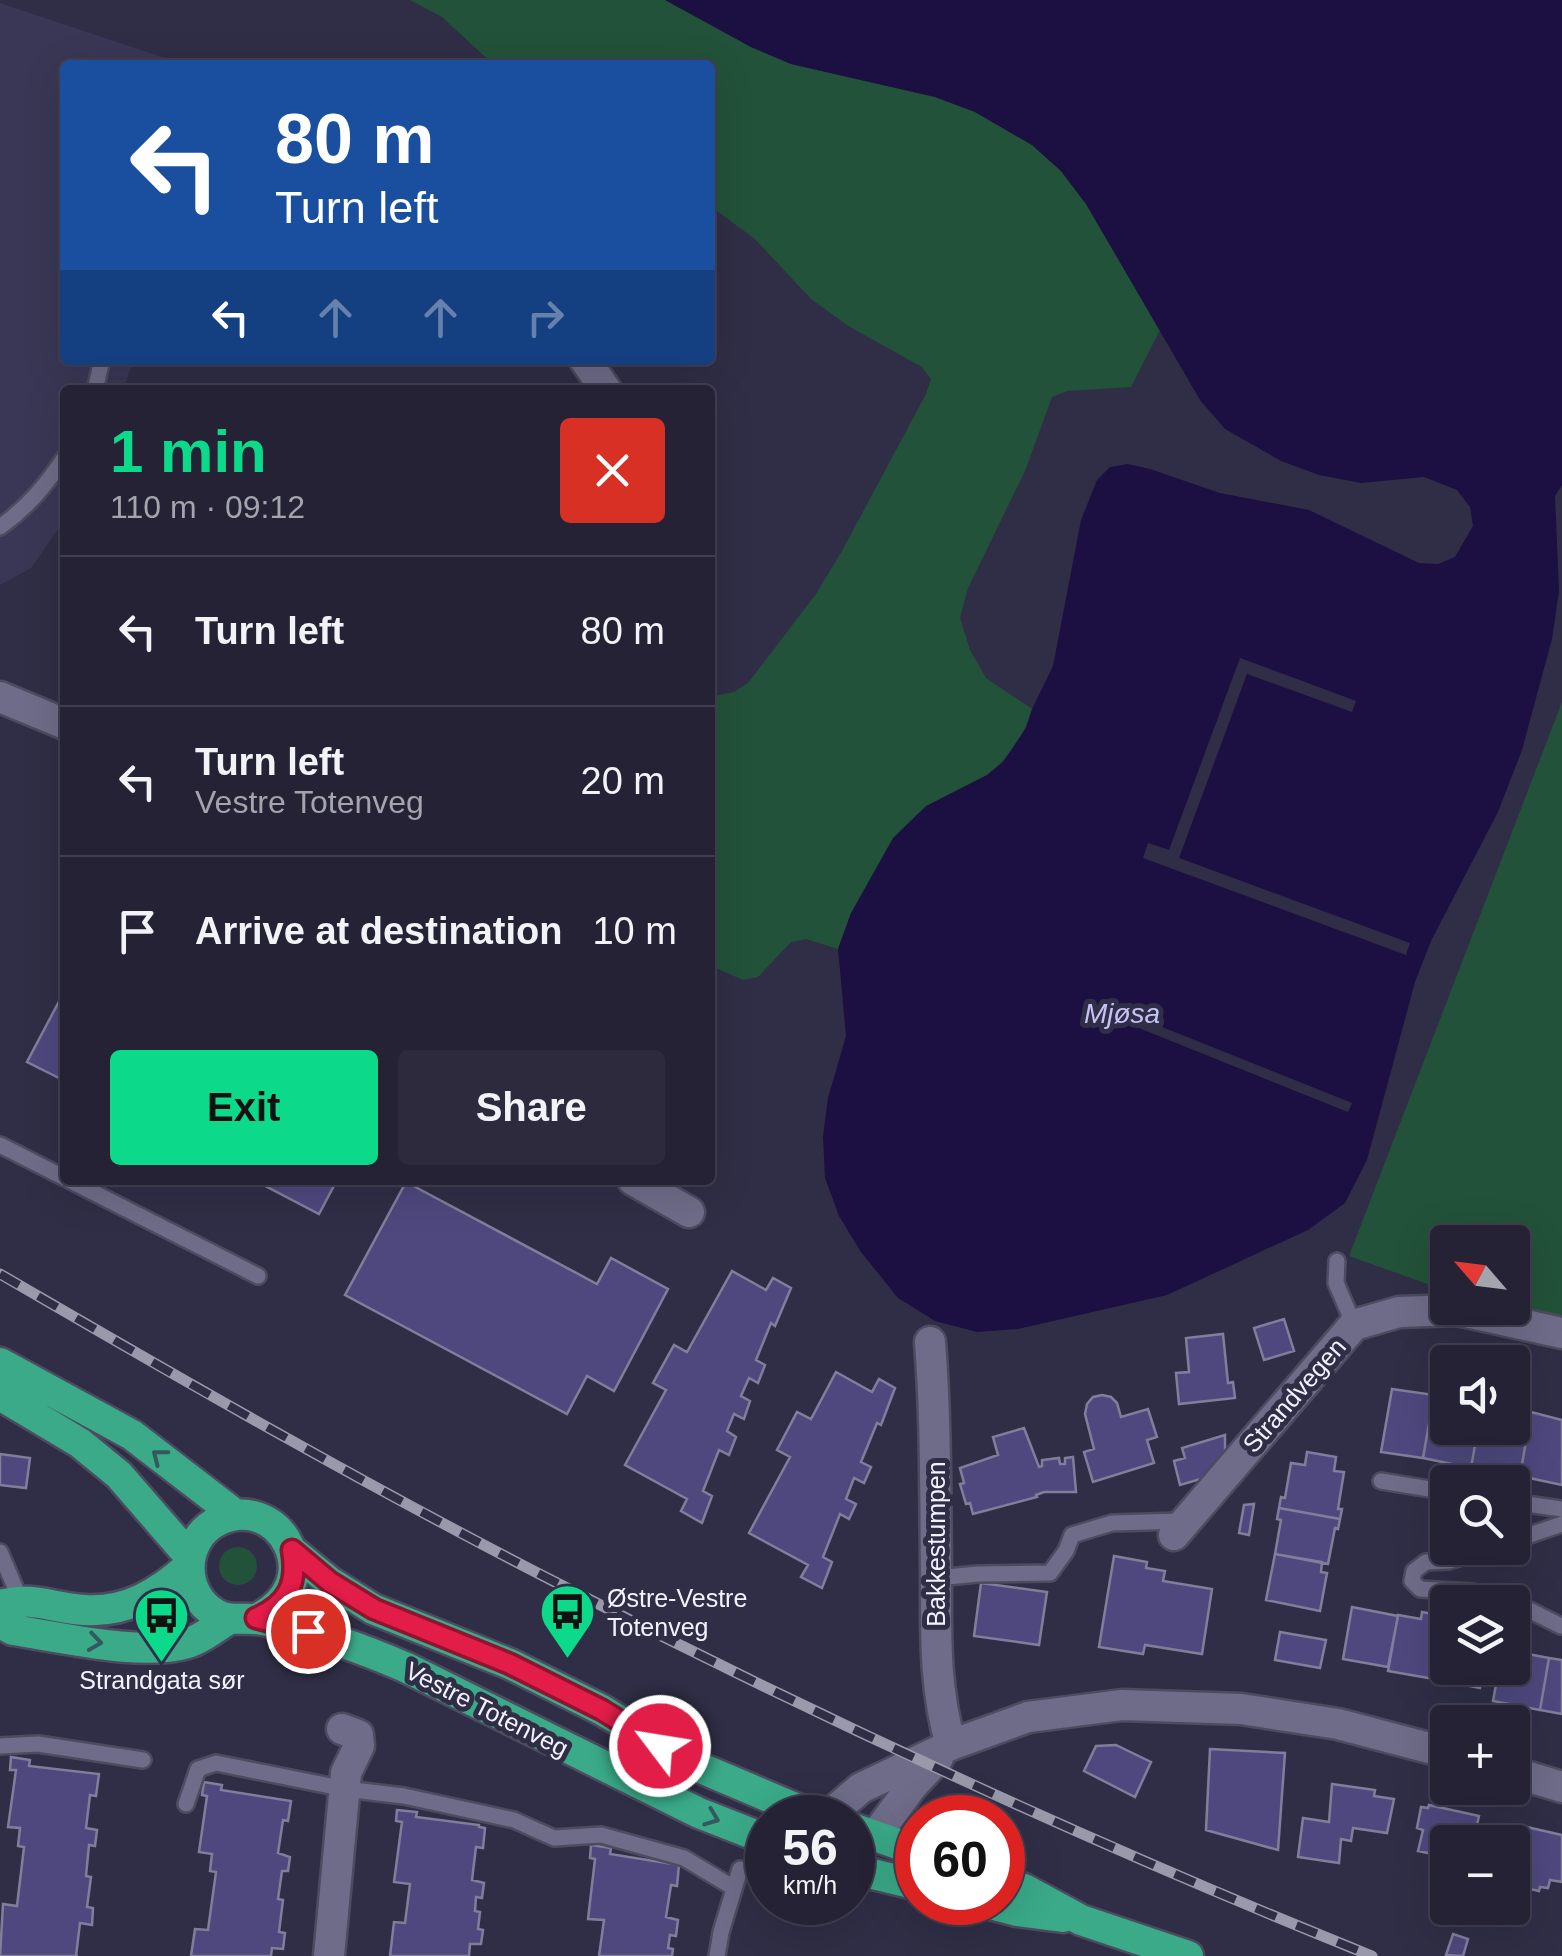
<!DOCTYPE html>
<meta charset="utf-8">
<style>
:root{--surface:#242234;--page:#2c2a3c;--text:#f1f3f6;--muted:#a3a4ac;--line:#413f4f;--accent:#0cd98a}
body{margin:0;font-family:Helvetica,sans-serif;background:var(--page);color:var(--text);height:100vh;display:flex;flex-direction:column;font-size:38px;white-space:nowrap}
*{box-sizing:border-box;margin:0}
p{font-size:32px;color:var(--muted)}
.icon{flex:none;width:55px;height:55px;fill:none;stroke:currentColor;stroke-width:2;stroke-linecap:round;stroke-linejoin:round}
.map{position:relative;flex:1;overflow:hidden}
.sheet{position:absolute;left:60px;top:385px;width:655px;height:800px;display:flex;flex-direction:column;background:var(--surface);border-radius:10px;box-shadow:0 10px 40px #0002,0 0 0 2px var(--line)}
.sheet>*{flex:none}
.hud{position:absolute;left:60px;top:60px;width:655px;height:305px;border-radius:10px;box-shadow:0 10px 40px #0002,0 0 0 2px var(--line);background:#1a4fa0;color:#fff;overflow:hidden}
.needle{width:65px;rotate:298deg}
.buttons{position:absolute;left:1430px;top:1225px;display:grid;gap:20px}
.buttons a{display:grid;place-items:center;width:100px;height:100px;border-radius:10px;background:var(--surface);box-shadow:0 10px 40px #0002,0 0 0 2px var(--line);font-size:50px}
.speed{position:absolute;left:745px;top:1795px;display:flex;gap:20px;font-size:50px;font-weight:700;text-align:center}
.speed>*{display:grid;place-content:center;width:130px;height:130px;border-radius:50%;background:var(--surface);box-shadow:0 10px 40px #0002,0 0 0 2px var(--line);line-height:1}
.speed small{font-size:25px;font-weight:400}
.speed .limit{border:15px solid #d22;background:#fff;color:#111}
.pin{position:absolute;display:grid;place-items:center;width:85px;height:85px;color:#fff;margin:-42px;border:5px solid #fff;border-radius:50%;box-shadow:0 2px 10px #0007}
.me{position:absolute;width:110px;margin:-55px;rotate:301deg;stroke-linejoin:round;filter:drop-shadow(0 0 8px #0008)}
.turn{display:flex;align-items:center;gap:35px;height:210px;padding:0 50px;font-size:45px}
.turn .icon{width:130px;height:130px;stroke-width:2.5}
.turn b{display:block;font-size:70px;line-height:85px}
.lanes{display:flex;align-items:center;height:95px;padding:0 50px;background:#0003;justify-content:center;gap:50px;direction:ltr}
.lanes .off{opacity:.35}
.round{display:grid;place-items:center;flex:none;width:105px;height:105px;border-radius:10px;background:var(--page)}
.head{display:flex;align-items:center;justify-content:space-between;height:170px;padding:0 50px}
h1{font-size:60px;font-weight:800;line-height:75px;color:var(--accent)}
.cta{display:flex;gap:20px;margin-top:auto;padding:20px 50px}
.cta a{flex:1;height:115px;border-radius:10px;background:var(--accent);color:#111;font-size:40px;font-weight:800;line-height:115px;text-align:center}
.cta a+a{background:var(--page);color:var(--text)}
ul{padding:0;list-style:none}
li{display:flex;align-items:center;gap:30px;height:150px;padding:0 50px;border-top:2px solid var(--line)}
li div{flex:1}
li b{display:block;font-size:38px}
li em{font-style:normal}
.map>svg:first-child{display:block}
</style>
<div class="map">
<svg width="1562" height="1956" viewBox="0 0 1562 1956">
<rect width="100%" height="100%" fill="#302e46"/>
<!-- built -->
<path fill="#3a3756" d="M0,3L186,65H65V360H134L123,390H65V519L31,568L0,585Z"/>
<!-- green -->
<path fill="#225239" d="M410,0H665L751,47L791,64L935,97L975,112L1032,145L1061,171L1086,204L1160,330L1131,387L1067,391L1052,397L1025,471L968,588L960,618L970,650L986,678L1032,709C1024,736 1009,758 987,775L851,913L838,949L806,939L791,942L758,977L743,980L714,967L710,968V697L734,692L748,683L816,594L842,551L926,394L931,379L922,367L850,327L811,299L755,239L710,206V65H494L442,17Z
M1562,702V1331L1512,1308V1242H1448L1447,1291L1349,1256Z
M219 1566a19 19 0 1 1 38 0a19 19 0 1 1-38 0Z"/>
<!-- water -->
<path fill="#1b1041" d="M665,0H1562V485L1555,496L1559,591L1552,639L1522,750L1498,812L1431,941L1415,982L1367,1160L1345,1203L1308,1230L1167,1295L1018,1329L977,1332L935,1321L898,1298L861,1252L839,1216L825,1178L823,1136L828,1098L846,1036L838,949L851,913L893,838L926,806L987,775L1003,762L1026,728L1032,709L1053,666L1081,520L1097,480L1110,467L1128,464L1150,469L1220,493L1309,510L1419,563L1438,564L1455,557L1473,526L1470,507L1457,490L1424,477L1361,483L1319,475L1281,461L1225,429L1200,400L1086,204L1061,171L1032,145L975,112L935,97L791,64L751,47Z"/>
<!-- pier -->
<path fill="#302e46" d="M1240,658L1356,701L1352,712L1247,674L1179,858L1410,943L1406,955L1143,858L1148,843L1169,850Z
M1137,1017L1352,1103L1348,1112L1134,1026Z"/>
<!-- building -->
<path fill="#4e487e" stroke="#807e9b" stroke-width="2.5" d="M65,990V1081L27,1062Z
M254,1180H337L319,1214Z
M406,1182L597,1284L611,1258L668,1289L614,1391L587,1376L567,1414L345,1295Z
M732,1271L766,1290L773,1278L791,1288L775,1326L771,1323L756,1360L765,1365L758,1383L749,1378L741,1396L750,1401L744,1419L734,1414L727,1431L736,1437L729,1455L719,1450L703,1491L712,1496L702,1523L681,1511L687,1499L625,1465L666,1390L653,1383L674,1345L687,1352Z
M1284,1319L1294,1351L1264,1360L1254,1328Z
M1223,1334L1228,1383L1233,1382L1235,1398L1179,1404L1176,1373L1189,1372L1186,1338Z
M836,1372L872,1392L879,1379L895,1388L881,1425L877,1423L861,1462L871,1467L864,1483L854,1478L846,1499L856,1504L849,1519L840,1514L823,1557L832,1562L822,1588L801,1577L808,1565L749,1533L790,1457L777,1450L797,1412L811,1419Z
M1392,1389L1434,1395L1423,1458L1381,1452Z
M1102,1395L1111,1397L1117,1403L1121,1417L1148,1409L1157,1437L1147,1440L1154,1463L1093,1482L1084,1452L1094,1449L1085,1414L1087,1404L1093,1397Z
M1434,1395L1448,1399V1428H1478L1471,1468L1423,1458Z
M1520,1410L1531,1412L1520,1476L1471,1468L1478,1428H1512V1411L1520,1413Z
M1531,1412L1562,1420V1485L1520,1476Z
M1024,1428L1039,1467L1042,1466V1460L1059,1458L1060,1464H1065V1458L1073,1457L1076,1492H1044L1036,1495L1037,1497L973,1514L970,1503L966,1504L960,1484L964,1483L960,1468L998,1455L993,1437Z
M1225,1435V1472L1180,1485L1174,1461L1185,1458L1182,1448Z
M1307,1452L1336,1457L1334,1471L1344,1472L1338,1509H1342L1340,1519L1279,1508L1281,1497L1285,1498L1291,1463L1305,1465Z
M0,1454L30,1458L26,1488L0,1485Z
M1254,1504L1249,1535L1239,1533L1244,1505Z
M1279,1508L1340,1519L1338,1529L1335,1528L1328,1564L1275,1554L1281,1520L1277,1519Z
M1275,1554L1322,1562L1321,1572L1327,1573L1320,1611L1266,1600Z
M1114,1556L1147,1562L1146,1568L1165,1571L1163,1581L1212,1589L1202,1654L1145,1645L1143,1654L1099,1647Z
M981,1583L1047,1592L1039,1645L974,1636Z
M1352,1607L1398,1616L1388,1667L1343,1659Z
M1422,1612L1445,1616L1434,1679L1388,1671L1398,1615L1421,1619Z
M1445,1616H1448V1668H1484L1480,1688L1434,1679Z
M1280,1632L1326,1640L1320,1668L1275,1660Z
M1512,1651L1549,1658L1540,1710L1493,1701L1499,1668H1512Z
M1549,1658L1562,1660V1714L1540,1710Z
M1116,1745L1151,1762L1135,1797L1084,1771L1096,1746Z
M1210,1749L1285,1753L1278,1850L1206,1830Z
M11,1757L30,1760L29,1766L99,1774L96,1796L90,1795L86,1828L97,1830L95,1846L89,1845L86,1876L91,1877L87,1907L93,1908L92,1925L80,1923L76,1956H78H0L3,1904L17,1906L24,1847L18,1846L20,1828L8,1827L16,1770H10Z
M204,1782L222,1785L221,1790L291,1801L288,1821L283,1820L278,1853L290,1857L288,1871H282L278,1899L283,1900L279,1932L285,1933L283,1949L272,1948L271,1956H191L195,1929L208,1930L216,1872L210,1871L212,1854L199,1852L207,1796L202,1795Z
M1332,1784L1375,1790L1374,1796L1394,1799L1387,1833L1353,1828L1351,1841L1341,1839L1339,1863L1298,1857L1303,1818L1329,1822Z
M1429,1805L1479,1816L1473,1842H1448V1857L1418,1851L1423,1830L1417,1828L1421,1807L1428,1808Z
M397,1810L417,1812L416,1817L479,1825V1827L485,1828L483,1848L476,1847L472,1880L484,1883L482,1898L476,1897L475,1911L480,1912L478,1929L483,1930L481,1944H470L469,1956H390L394,1922L405,1923L410,1884L394,1882L402,1822L396,1821Z
M1518,1825L1562,1835V1882L1550,1880L1548,1888L1540,1887L1539,1891L1521,1887V1884L1512,1882V1849Z
M591,1845L611,1848L610,1854L679,1865L677,1886L671,1885L666,1917L678,1920L676,1936L670,1935L668,1948L673,1949L672,1956H599L604,1920L588,1919L595,1859L590,1858Z
M1453,1934L1468,1939L1463,1956L1446,1955Z"/>
<g fill="none" stroke-linecap="round" stroke-linejoin="round">
<defs>
<path id="lane" d="M95,390L102,360
M0,527C29,506 45,486 65,457
M0,1145L65,1178
M69,1180L258,1276
M1337,1261L1336,1283L1354,1325
M1381,1481L1448,1492
M1512,1502L1562,1509
M1512,1541L1562,1524
M1492,1548L1449,1561L1426,1562L1414,1571L1412,1581L1420,1589L1472,1592L1505,1598L1561,1626
M0,1552L20,1599
M936,1578L978,1574L1050,1573L1066,1551L1072,1535L1112,1523L1182,1521
M0,1746L38,1744L143,1760
M186,1804L198,1769L216,1763L345,1789L404,1796L514,1820L554,1838L601,1835L684,1858L734,1888
M717,1956L721,1932L740,1869"/>
<path id="street" d="M585,360L606,390
M0,697L65,724
M633,1180L689,1212
M930,1342C936,1418 935,1495 936,1571C936,1630 934,1689 951,1745
M1174,1535L1354,1325L1399,1312L1457,1310L1562,1333
M1512,1772L1562,1787
M831,1818L834,1811L861,1788L951,1745L1028,1717L1122,1705L1241,1709L1338,1724L1448,1753
M852,1850L875,1836L912,1786L938,1758
M329,1956L346,1773L359,1746L358,1735L342,1729"/>
<path id="primary" d="M0,1363L132,1435L236,1515
M0,1395L80,1443L119,1475L190,1557
M291,1550L330,1582L373,1609L510,1664L602,1710L689,1763L795,1808L823,1818
M0,1605C32,1596 53,1608 84,1610C126,1613 159,1593 189,1566
M256,1619C332,1583 279,1490 218,1521C181,1539 180,1594 216,1614C229,1621 239,1618 253,1619C263,1619 273,1623 283,1625C325,1635 365,1650 405,1667L699,1813L768,1840
M0,1623L13,1630C60,1637 143,1657 188,1643C202,1639 216,1627 229,1619
M852,1828L918,1851
M852,1869L918,1885
M1002,1881L1024,1889L1081,1920L1188,1956
M983,1902L1017,1911L1063,1917"/>
</defs>
<!-- lane casing -->
<use href="#lane" stroke="#4c4b5f" stroke-width="20"/>
<!-- street casing -->
<use href="#street" stroke="#4c4b5f" stroke-width="35"/>
<!-- primary casing -->
<use href="#primary" stroke="#4c4b5f" stroke-width="35"/>
<!-- lane -->
<use href="#lane" stroke="#6e6c88" stroke-width="15"/>
<!-- street -->
<use href="#street" stroke="#6e6c88" stroke-width="30"/>
<!-- primary -->
<use href="#primary" stroke="#3aaa88" stroke-width="30"/>
<defs>
<path id="rail" d="M0,1274C184,1381 369,1487 559,1584C824,1720 1096,1845 1372,1956"/>
</defs>
<!-- rail casing -->
<use href="#rail" stroke="#9a99ab" stroke-width="11"/>
<!-- rail -->
<use href="#rail" stroke="#302e46" stroke-width="8" stroke-dasharray="22" stroke-linecap="butt"/>
</g>
<!-- one-way arrows -->
<defs><path id="oneway-chevron" d="M-2-3.5L2.5 0L-2 3.5" fill="none" stroke-width="1.6" stroke-linecap="round" stroke-linejoin="round" transform="scale(2.5)"/></defs>
<g stroke="#34595d">
<use href="#oneway-chevron" transform="translate(159 1456) rotate(-142)"/>
<use href="#oneway-chevron" transform="translate(95 1642) rotate(8)"/>
<use href="#oneway-chevron" transform="translate(712 1818) rotate(21)"/>
</g>
<g fill="none" stroke-linecap="round" stroke-linejoin="round">
<defs>
<path id="route" d="M308,1631L256,1618C288,1604 298,1584 292,1550L330,1582L374,1609L510,1664L602,1710L660,1746"/>
</defs>
<!-- route casing -->
<use href="#route" stroke="#92132f" stroke-width="25"/>
<!-- route -->
<use href="#route" stroke="#e11d48" stroke-width="18"/>
</g>
<!-- icons -->
<defs>
<symbol id="bus-pin" viewBox="-11 -11 22 30"><path d="M0 17L-7.5 6A9.5 9.5 0 1 1 7.5 6Z" fill="#0cd98a" stroke="#302e46"/><path d="M-5-6H5V4H4V6H2V4H-2V6H-4V4H-5ZM-3.5-4V0h7V-4ZM-3.5 1.2v1.5H-2V1.2ZM2 1.2v1.5H3.5V1.2Z" fill="#111"/></symbol>
</defs>
<g fill-rule="evenodd">
<use href="#bus-pin" x="536" y="1580" width="63" height="86"/>
<use href="#bus-pin" x="130" y="1584" width="63" height="86"/>
</g>
<g text-anchor="middle" dominant-baseline="central" stroke-width="10" stroke-linejoin="round" paint-order="stroke">
<!-- street labels -->
<g font-size="25" fill="#f2f2ff" stroke="#302e46">
<text transform="translate(1294 1395) rotate(-49)">Strandvegen</text>
<text transform="translate(936 1544) rotate(-90)">Bakkestumpen</text>
<text transform="translate(487 1709) rotate(27)">Vestre Totenveg</text>
</g>
<!-- poi labels -->
<g font-size="25" fill="#f2f2ff" stroke="#302e46" text-anchor="start">
<text x="607" y="1598">Østre-Vestre<tspan x="607" dy="29">Totenveg</tspan></text>
<text x="162" y="1680" text-anchor="middle">Strandgata sør</text>
</g>
<!-- water labels -->
<g font-size="28" font-style="italic" fill="#c5c2f5" stroke="#302e46">
<text x="1122" y="1013">Mjøsa</text>
</g>
</g>
</svg>
<div class="buttons">
<a><svg class="needle" viewBox="-14 -14 28 28"><path d="M0-13l5 13h-10z" fill="#e53935"/><path d="M0 13l5-13h-10z" fill="#a3a4ac"/></svg></a>
<a><svg class="icon" aria-label="sound" viewBox="0 0 24 24"><path d="M4 9h4l5-4v14l-5-4H4zM17 9q2 3 0 6"/></svg></a>
<a><svg class="icon" aria-label="search" viewBox="0 0 24 24"><circle cx="10" cy="10" r="6"/><path d="M15 15l6 6"/></svg></a>
<a><svg class="icon" aria-label="layers" viewBox="0 0 24 24"><path d="M12 4l9 5-9 5-9-5zM3 14l9 5 9-5"/></svg></a>
<a>+</a>
<a>−</a>
</div>
<div class="speed"><div>56<small>km/h</small></div><div class="limit">60</div></div>
<div class="pin" style="left:308px;top:1631px;background:#d93025"><svg class="icon" aria-label="arrive" viewBox="0 0 24 24"><path d="M6 21V4h12l-3 4 3 4H6"/></svg></div>
<svg class="me" style="left:660px;top:1746px" viewBox="-20 -20 40 40"><circle r="17" fill="#e11d48" stroke="#fff" stroke-width="3"/><path d="M0-11L8 9 0 5-8 9z" fill="#fff"/></svg>
<div class="hud">
<div class="turn"><svg class="icon" aria-label="left" viewBox="0 0 24 24"><path d="M17 20v-9H6M10 6l-5 5 5 5"/></svg><div><b>80 m</b>Turn left</div></div>
<div class="lanes"><svg class="icon" aria-label="left" viewBox="0 0 24 24"><path d="M17 20v-9H6M10 6l-5 5 5 5"/></svg><svg class="icon off" aria-label="ahead" viewBox="0 0 24 24"><path d="M12 20V5M6 11l6-6 6 6"/></svg><svg class="icon off" aria-label="ahead" viewBox="0 0 24 24"><path d="M12 20V5M6 11l6-6 6 6"/></svg><svg class="icon off" aria-label="right" viewBox="0 0 24 24"><path d="M7 20v-9h11M14 6l5 5-5 5"/></svg></div>
</div>
<section class="sheet">
<div class="head"><div><h1>1 min</h1><p>110 m · 09:12</p></div><a class="round" style="background:#d93025;color:#fff"><svg class="icon" aria-label="close" viewBox="0 0 24 24"><path d="M6 6l12 12M18 6L6 18"/></svg></a></div>
<ul>
<li><svg class="icon" aria-label="left" viewBox="0 0 24 24"><path d="M17 20v-9H6M10 6l-5 5 5 5"/></svg><div><b>Turn left</b></div><em>80 m</em></li>
<li><svg class="icon" aria-label="left" viewBox="0 0 24 24"><path d="M17 20v-9H6M10 6l-5 5 5 5"/></svg><div><b>Turn left</b><p>Vestre Totenveg</p></div><em>20 m</em></li>
<li><svg class="icon" aria-label="arrive" viewBox="0 0 24 24"><path d="M6 21V4h12l-3 4 3 4H6"/></svg><div><b>Arrive at destination</b></div><em>10 m</em></li>
</ul>
<div class="cta"><a>Exit</a><a>Share</a></div>
</section>
</div>
